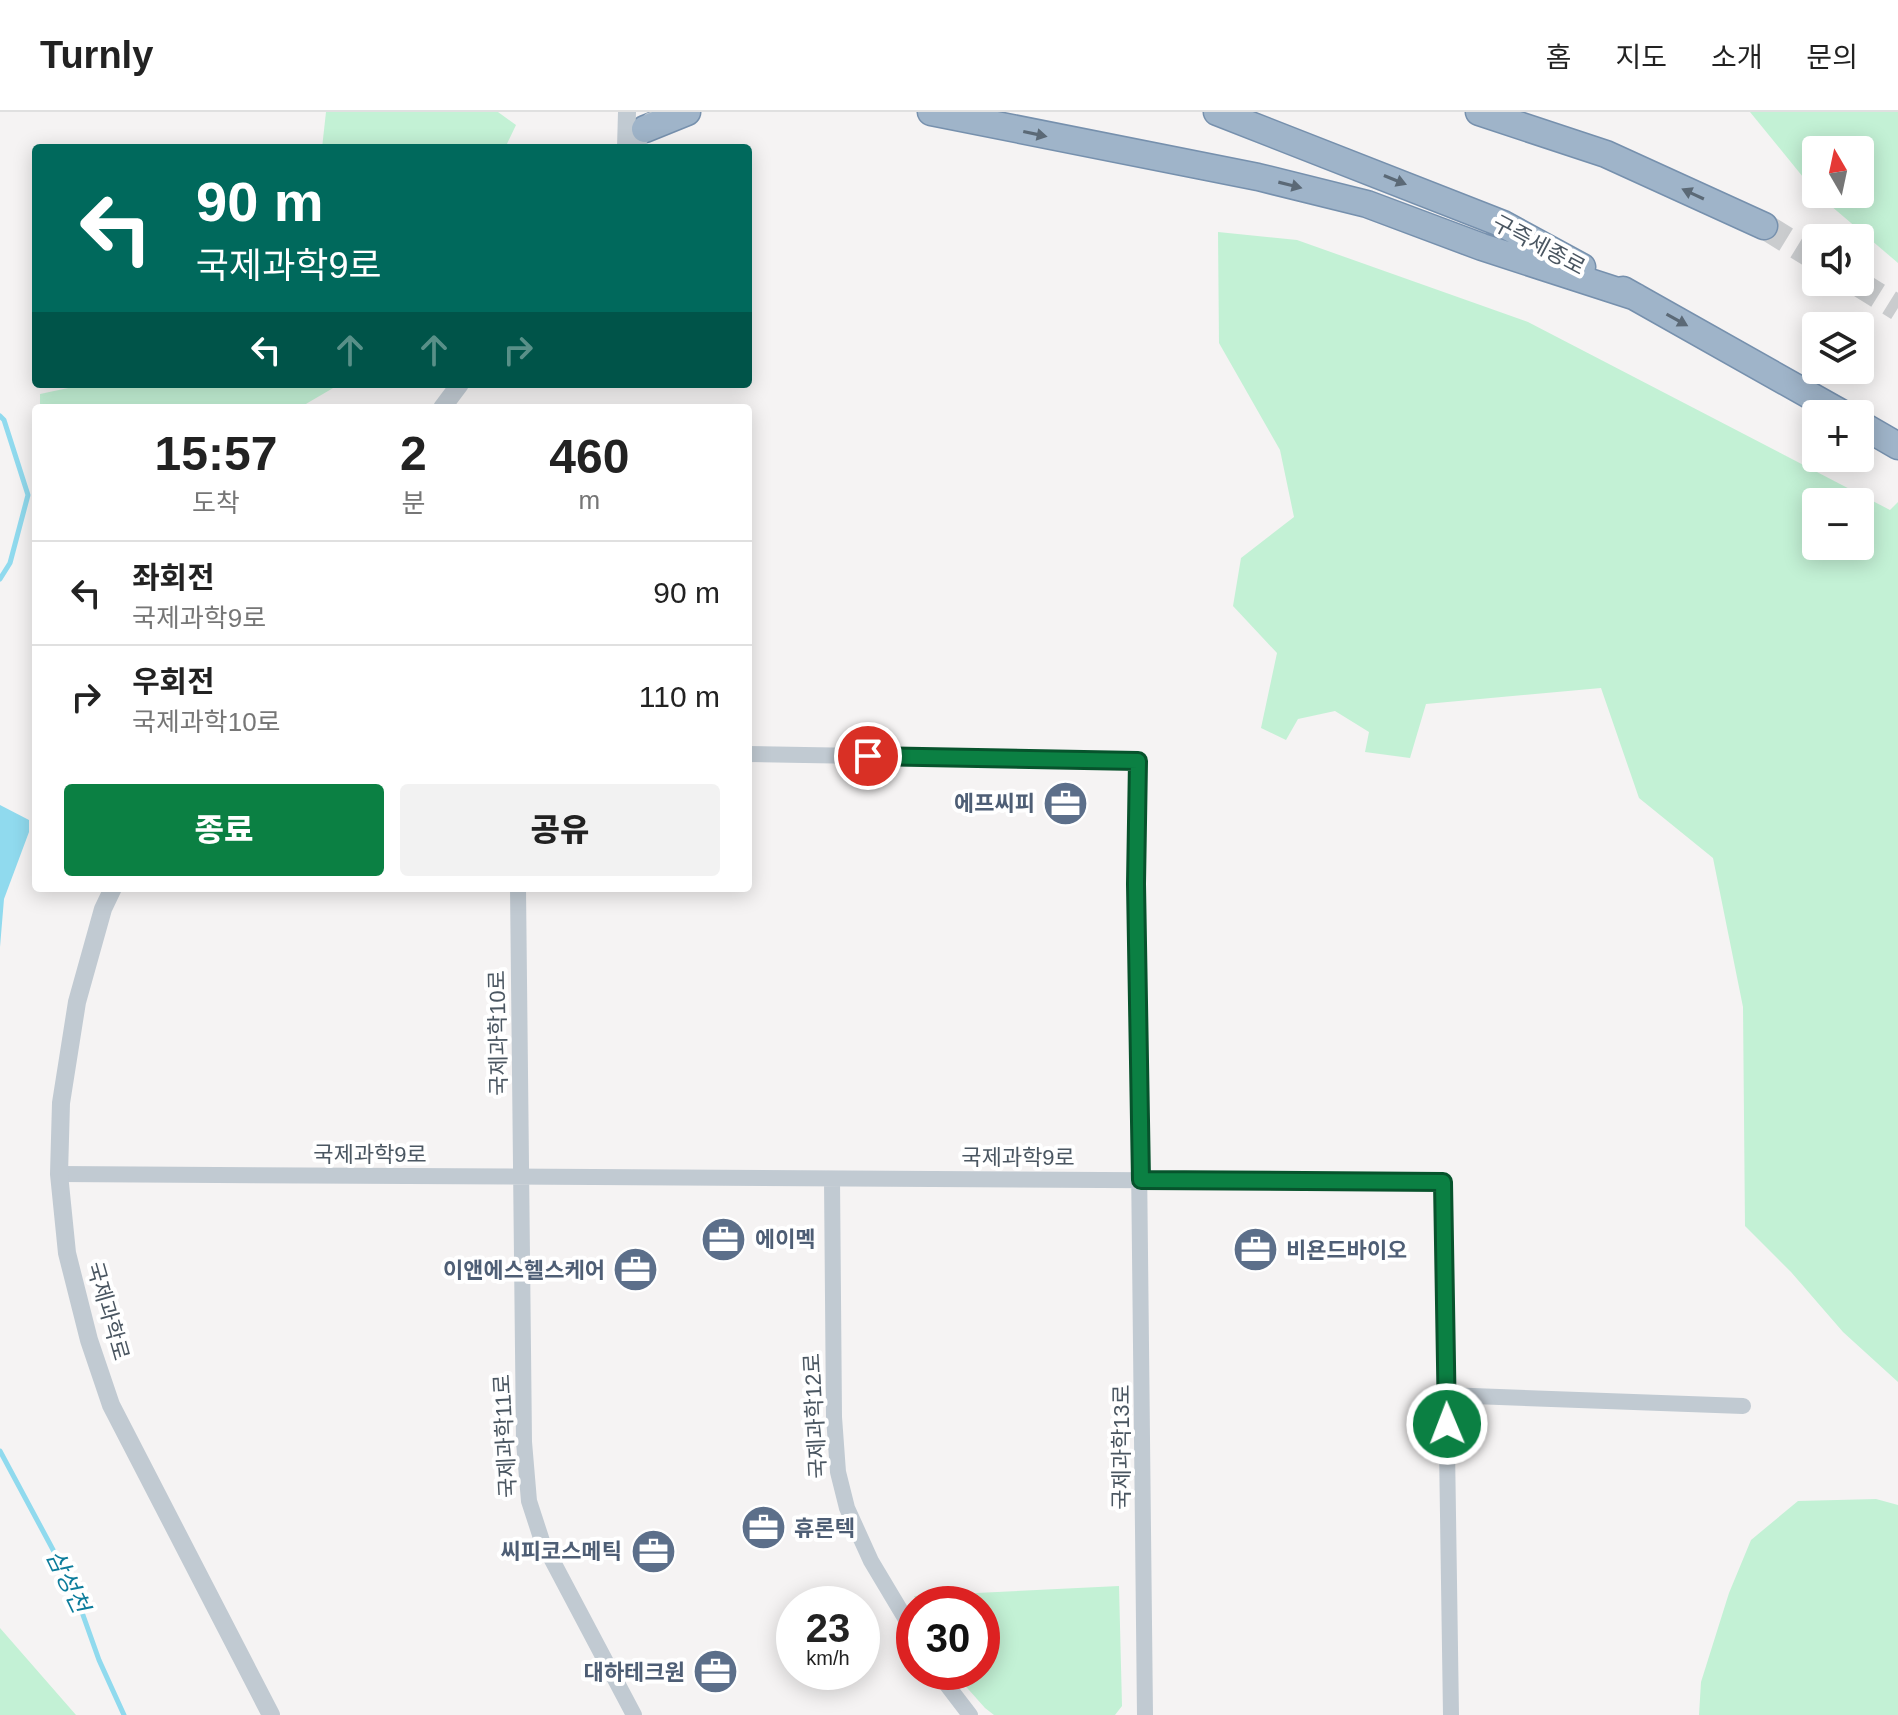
<!DOCTYPE html>
<html lang="ko">
<meta charset="utf-8">
<style>
:root{--surface:#fff;--page:#f2f2f2;--text:#222;--muted:#767676;--line:#e0e0e0;--accent:#0b8043}
body{margin:0;font-family:Arial,"Noto Sans KR",sans-serif;background:var(--page);color:var(--text);height:100vh;display:flex;flex-direction:column;font-size:30px;white-space:nowrap}
*{box-sizing:border-box;margin:0}
p{font-size:26px;color:var(--muted)}
.icon{flex:none;width:44px;height:44px;fill:none;stroke:currentColor;stroke-width:2;stroke-linecap:round;stroke-linejoin:round}
.map{position:relative;flex:1;overflow:hidden}
.drawer{position:absolute;left:32px;top:292px;width:720px;height:488px;display:flex;flex-direction:column;background:var(--surface);border-radius:8px;box-shadow:0 4px 20px #0003}
.drawer>*{flex:none}
.guide{position:absolute;left:32px;top:32px;width:720px;height:244px;border-radius:8px;box-shadow:0 4px 20px #0003;background:#00695c;color:#fff;overflow:hidden}
.needle{width:52px;rotate:351deg}
.fabs{position:absolute;left:1802px;top:24px;display:grid;gap:16px}
.fabs a{display:grid;place-items:center;width:72px;height:72px;border-radius:8px;background:var(--surface);box-shadow:0 4px 20px #0003;font-size:40px}
.speed{position:absolute;left:776px;top:1474px;display:flex;gap:16px;font-size:40px;font-weight:700;text-align:center}
.speed>*{display:grid;place-content:center;width:104px;height:104px;border-radius:50%;background:var(--surface);box-shadow:0 4px 20px #0003;line-height:1}
.speed small{font-size:20px;font-weight:400}
.speed .limit{border:12px solid #d22;background:#fff;color:#111}
.pin{position:absolute;display:grid;place-items:center;width:68px;height:68px;color:#fff;margin:-34px;border:4px solid #fff;border-radius:50%;box-shadow:0 2px 8px #0007}
.me{position:absolute;width:88px;margin:-44px;rotate:359deg;stroke-linejoin:round;filter:drop-shadow(0 0 6px #0008)}
.turn{display:flex;align-items:center;gap:28px;height:168px;padding:0 32px;font-size:36px}
.turn .icon{width:104px;height:104px;stroke-width:2.5}
.turn b{display:block;font-size:56px;line-height:68px}
.lanes{display:flex;align-items:center;height:76px;padding:0 32px;background:#0003;justify-content:center;gap:40px;direction:ltr}
.lanes .off{opacity:.35}
.eta{display:flex;justify-content:space-evenly;align-items:center;height:136px;text-align:center}
.eta b{font-size:48px;font-weight:800;line-height:56px}
.primary-button{display:flex;gap:16px;margin-top:auto;padding:16px 32px}
.primary-button a{flex:1;height:92px;border-radius:8px;background:var(--accent);color:#fff;font-size:32px;font-weight:800;line-height:92px;text-align:center}
.primary-button a+a{background:var(--page);color:var(--text)}
ul{padding:0;list-style:none}
li{display:flex;align-items:center;gap:24px;height:104px;padding:0 32px;border-top:2px solid var(--line)}
li div{flex:1}
li b{display:block;font-size:30px}
li em{font-style:normal}
header{display:flex;align-items:center;gap:48px;box-sizing:border-box;height:112px;padding:0 40px;background:var(--surface);border-bottom:2px solid var(--line)}
header strong{font-size:38px}
nav{display:flex;gap:44px;margin-inline-start:auto;font-size:28px}
.map>svg:first-child{display:block}
</style>
<header>
<strong>Turnly</strong>
<nav><a>홈</a><a>지도</a><a>소개</a><a>문의</a></nav>
</header>
<div class="map">
<svg width="1898" height="1603" viewBox="0 0 1898 1603">
<rect width="100%" height="100%" fill="#f5f3f3"/>
<!-- green -->
<path fill="#c3f1d5" fill-rule="evenodd" d="M326,0H498L516,13L505,36H322Z
M1750,0H1898V151L1817,82H1860V38H1816V81Z
M1218,120L1297,128L1528,210L1890,398L1898,390V1270L1843,1220L1791,1160L1745,1114L1743,895L1713,746L1639,686L1601,576L1426,592L1410,646L1365,640L1369,620L1335,599L1298,607L1286,628L1261,616L1277,541L1233,494L1241,446L1294,405L1280,338L1219,231ZM1860,390V434H1816V390Z
M87,272H340L299,296H40V282Z
M1876,1387L1898,1393V1603H1699L1701,1570L1729,1481L1751,1428L1798,1389Z
M1119,1474L1122,1594L1115,1603H994L985,1596L953,1560H982V1492H918L914,1484Z
M0,1516L76,1603H0Z"/>
<!-- water -->
<path fill="#90daee" d="M0,693L29,708V720L4,787L0,835Z"/>
<g fill="none" stroke-linecap="round" stroke-linejoin="round">
<!-- stream -->
<path stroke="#90daee" stroke-width="5" d="M0,304L4,308L28,383L10,451L0,467
M0,1339L73,1475L99,1548L124,1603"/>
<!-- trunk-tunnel -->
<path stroke="#caccce" stroke-width="26" stroke-dasharray="26 13" stroke-linecap="butt" d="M1764,114L1816,146
M1856,170L1898,196"/>
<defs>
<path id="trunk" d="M931,0L1258,65L1367,92L1482,135L1636,185
M1217,0L1503,112L1582,155
M1479,0L1606,42L1764,114
M645,17L687,0
M1623,178L1843,302
M1860,312L1898,334"/>
</defs>
<!-- trunk casing -->
<use href="#trunk" stroke="#7690ad" stroke-width="29"/>
<!-- minor -->
<path stroke="#c1cad2" stroke-width="16" d="M748,642L1138,649L1136,772L1145,1603
M518,776L524,1330L529,1389L542,1429L634,1603
M59,1062L1443,1070L1451,1603
M832,1067L834,1305L838,1360L847,1396L871,1449L914,1521
M1446,1283L1743,1294
M937,1560L970,1603"/>
<!-- tertiary -->
<path stroke="#c1cad2" stroke-width="18" d="M626,36L627,0
M632,36L651,9
M442,296L460,272
M113,776L103,797L77,890L61,991L59,1062L67,1141L89,1228L111,1293L271,1603"/>
<!-- trunk -->
<use href="#trunk" stroke="#9fb4c9" stroke-width="26"/>
</g>
<!-- one-way arrows -->
<defs><path id="oneway-solid" d="M-6-.8H1V-3.2L6.5 0L1 3.2V.8H-6Z" transform="scale(2)"/></defs>
<g fill="#5b6976">
<use href="#oneway-solid" transform="translate(1035 22) rotate(12)"/>
<use href="#oneway-solid" transform="translate(1395 68) rotate(22)"/>
<use href="#oneway-solid" transform="translate(1290 73) rotate(14)"/>
<use href="#oneway-solid" transform="translate(1693 82) rotate(-155)"/>
<use href="#oneway-solid" transform="translate(1677 208) rotate(29)"/>
</g>
<g fill="none" stroke-linecap="round" stroke-linejoin="round">
<defs>
<path id="route" d="M868,644L1138,649L1136,772L1141,1068L1443,1070L1447,1312"/>
</defs>
<!-- route casing -->
<use href="#route" stroke="#07532c" stroke-width="20"/>
<!-- route -->
<use href="#route" stroke="#0b8043" stroke-width="14"/>
</g>
<!-- icons -->
<defs>
<symbol id="office-disc" viewBox="-11 -11 22 22"><circle r="9.5" fill="#5c6f8a" stroke="#fff"/><path d="M-6-3h4V-5.5h4V-3h4V5H-6ZM-1-4.5V-3h2v-1.5ZM-6 0V1H6V0Z" fill="#fff"/></symbol>
</defs>
<g fill-rule="evenodd">
<use href="#office-disc" x="1040" y="666" width="51" height="51"/>
<use href="#office-disc" x="698" y="1102" width="51" height="51"/>
<use href="#office-disc" x="1230" y="1112" width="51" height="51"/>
<use href="#office-disc" x="610" y="1132" width="51" height="51"/>
<use href="#office-disc" x="738" y="1390" width="51" height="51"/>
<use href="#office-disc" x="628" y="1414" width="51" height="51"/>
<use href="#office-disc" x="690" y="1534" width="51" height="51"/>
</g>
<g text-anchor="middle" dominant-baseline="central" stroke-width="8" stroke-linejoin="round" paint-order="stroke">
<!-- street labels -->
<g font-size="22" fill="#4a5661" stroke="#fff">
<text transform="translate(1539 133) rotate(28)">구즉세종로</text>
<text transform="translate(498 921) rotate(-91)">국제과학10로</text>
<text x="370" y="1042">국제과학9로</text>
<text x="1018" y="1045">국제과학9로</text>
<text transform="translate(108 1199) rotate(74)">국제과학로</text>
<text transform="translate(815 1304) rotate(-93)">국제과학12로</text>
<text transform="translate(505 1324) rotate(-93)">국제과학11로</text>
<text transform="translate(1121 1335) rotate(-90)">국제과학13로</text>
</g>
<!-- service labels -->
<g font-size="22" font-weight="bold" fill="#4e5e75" stroke="#fff" text-anchor="end">
<text x="1035" y="691">에프씨피</text>
<text x="755" y="1127" text-anchor="start">에이멕</text>
<text x="1286" y="1138" text-anchor="start">비욘드바이오</text>
<text x="605" y="1158">이앤에스헬스케어</text>
<text x="794" y="1416" text-anchor="start">휴론텍</text>
<text x="622" y="1439">씨피코스메틱</text>
<text x="685" y="1560">대하테크원</text>
</g>
<!-- water labels -->
<g font-size="24" font-style="italic" fill="#0c7c9b" stroke="#fff">
<text transform="translate(68 1469) rotate(64)">삼성천</text>
</g>
</g>
</svg>
<div class="fabs">
<a><svg class="needle" viewBox="-14 -14 28 28"><path d="M0-13l5 13h-10z" fill="#e53935"/><path d="M0 13l5-13h-10z" fill="#767676"/></svg></a>
<a><svg class="icon" aria-label="sound" viewBox="0 0 24 24"><path d="M4 9h4l5-4v14l-5-4H4zM17 9q2 3 0 6"/></svg></a>
<a><svg class="icon" aria-label="layers" viewBox="0 0 24 24"><path d="M12 4l9 5-9 5-9-5zM3 14l9 5 9-5"/></svg></a>
<a>+</a>
<a>−</a>
</div>
<div class="speed"><div>23<small>km/h</small></div><div class="limit">30</div></div>
<div class="pin" style="left:868px;top:644px;background:#d93025"><svg class="icon" aria-label="arrive" viewBox="0 0 24 24"><path d="M6 21V4h12l-3 4 3 4H6"/></svg></div>
<svg class="me" style="left:1447px;top:1312px" viewBox="-20 -20 40 40"><circle r="17" fill="#0b8043" stroke="#fff" stroke-width="3"/><path d="M0-11L8 9 0 5-8 9z" fill="#fff"/></svg>
<div class="guide">
<div class="turn"><svg class="icon" aria-label="left" viewBox="0 0 24 24"><path d="M17 20v-9H6M10 6l-5 5 5 5"/></svg><div><b>90 m</b>국제과학9로</div></div>
<div class="lanes"><svg class="icon" aria-label="left" viewBox="0 0 24 24"><path d="M17 20v-9H6M10 6l-5 5 5 5"/></svg><svg class="icon off" aria-label="ahead" viewBox="0 0 24 24"><path d="M12 20V5M6 11l6-6 6 6"/></svg><svg class="icon off" aria-label="ahead" viewBox="0 0 24 24"><path d="M12 20V5M6 11l6-6 6 6"/></svg><svg class="icon off" aria-label="right" viewBox="0 0 24 24"><path d="M7 20v-9h11M14 6l5 5-5 5"/></svg></div>
</div>
<section class="drawer">
<div class="eta">
<div><b>15:57</b><p>도착</p></div>
<div><b>2</b><p>분</p></div>
<div><b>460</b><p>m</p></div>
</div>
<ul>
<li><svg class="icon" aria-label="left" viewBox="0 0 24 24"><path d="M17 20v-9H6M10 6l-5 5 5 5"/></svg><div><b>좌회전</b><p>국제과학9로</p></div><em>90 m</em></li>
<li><svg class="icon" aria-label="right" viewBox="0 0 24 24"><path d="M7 20v-9h11M14 6l5 5-5 5"/></svg><div><b>우회전</b><p>국제과학10로</p></div><em>110 m</em></li>
</ul>
<div class="primary-button"><a>종료</a><a>공유</a></div>
</section>
</div>
